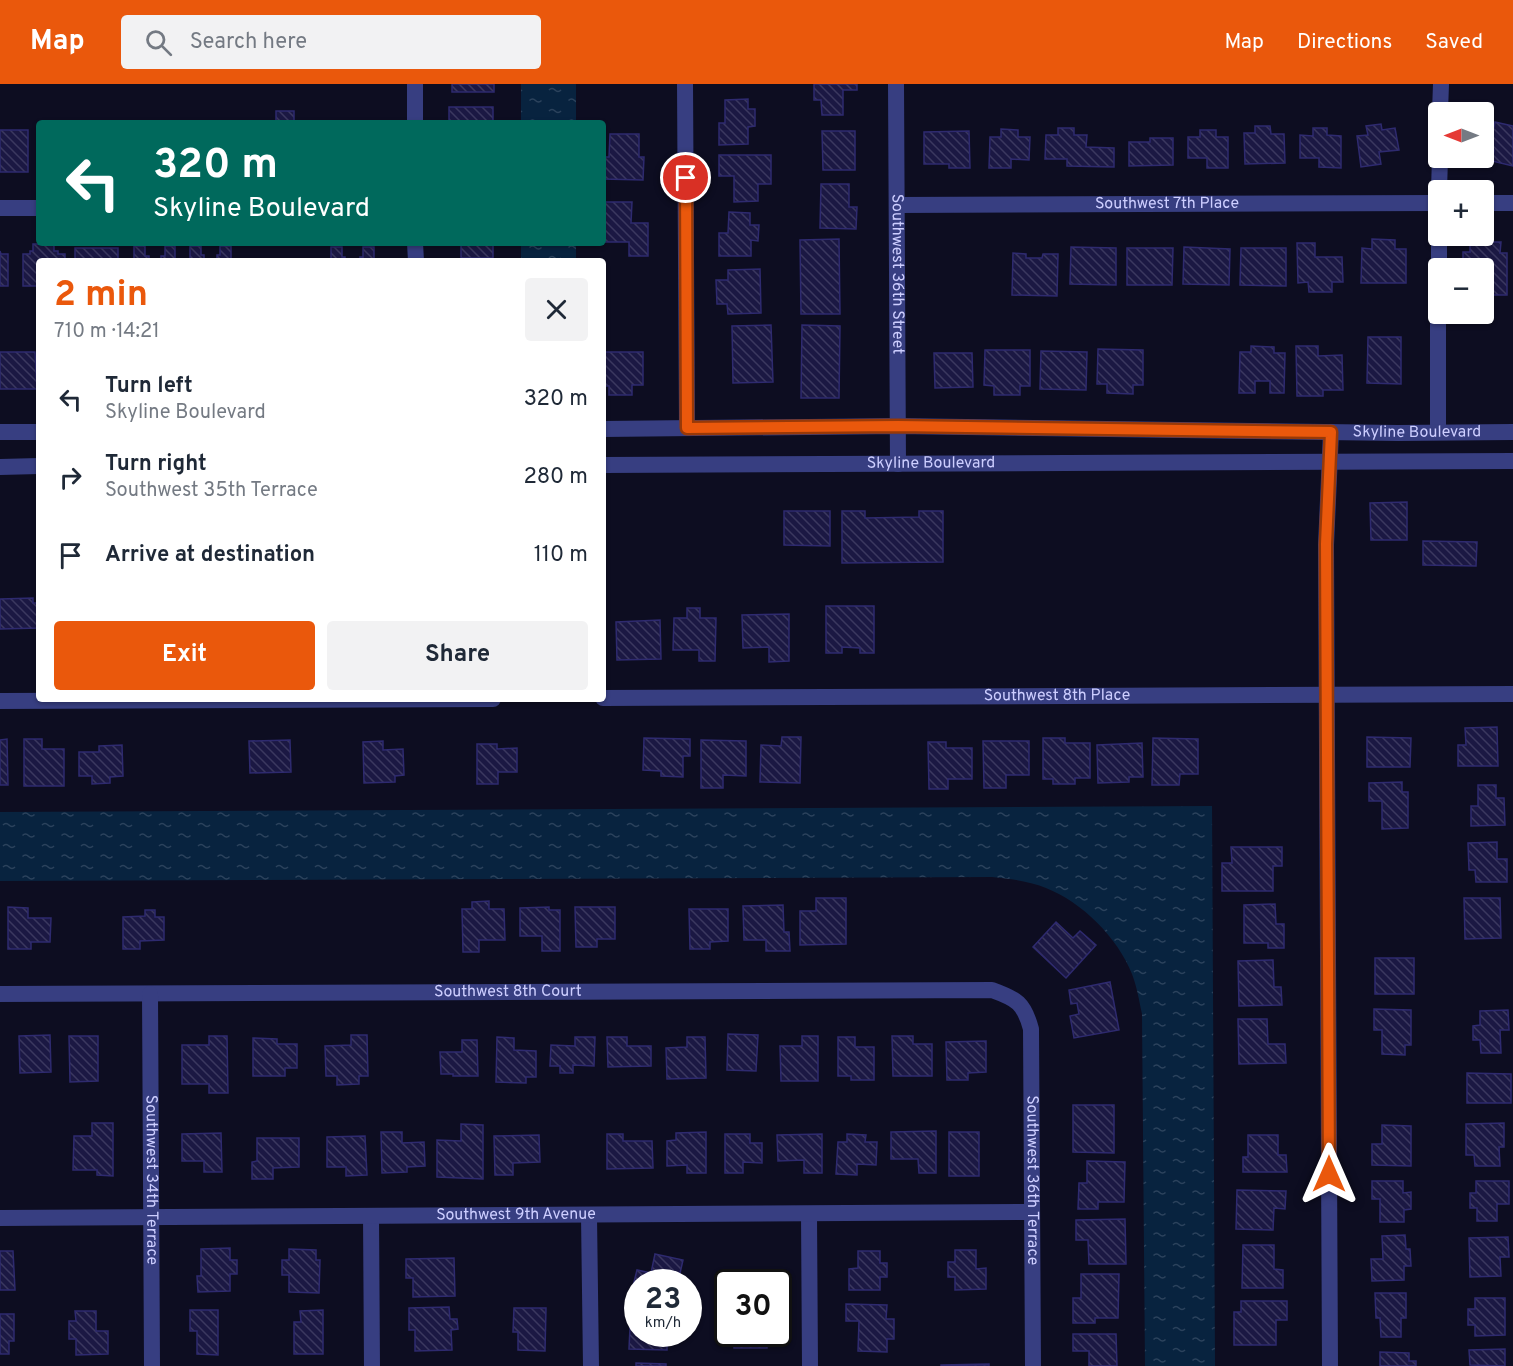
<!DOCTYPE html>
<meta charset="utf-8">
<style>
:root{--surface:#fff;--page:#f2f2f3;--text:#1f2937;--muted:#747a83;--accent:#ea580c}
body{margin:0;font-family:Overpass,sans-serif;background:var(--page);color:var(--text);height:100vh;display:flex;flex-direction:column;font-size:22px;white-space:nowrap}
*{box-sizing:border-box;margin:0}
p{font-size:20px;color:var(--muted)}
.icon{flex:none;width:33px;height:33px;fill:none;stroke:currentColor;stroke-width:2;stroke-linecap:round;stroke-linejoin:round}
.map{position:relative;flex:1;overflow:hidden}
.details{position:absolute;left:36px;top:174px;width:570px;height:444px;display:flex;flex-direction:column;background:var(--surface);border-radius:6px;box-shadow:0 2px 4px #0004}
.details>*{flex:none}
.top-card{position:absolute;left:36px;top:36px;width:570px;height:126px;border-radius:6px;box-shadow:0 2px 4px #0004;background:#00695c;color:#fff;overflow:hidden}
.needle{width:39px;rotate:270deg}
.controls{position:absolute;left:1428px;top:18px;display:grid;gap:12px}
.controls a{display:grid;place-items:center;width:66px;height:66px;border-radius:6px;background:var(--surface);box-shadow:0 2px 4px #0004;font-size:30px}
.speed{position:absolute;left:624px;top:1185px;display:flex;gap:12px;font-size:30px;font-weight:700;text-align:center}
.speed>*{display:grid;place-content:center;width:78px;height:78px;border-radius:50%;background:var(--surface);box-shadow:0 2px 4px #0004;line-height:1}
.speed small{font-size:15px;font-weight:400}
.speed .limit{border:3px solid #111;border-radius:9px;background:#fff;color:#111}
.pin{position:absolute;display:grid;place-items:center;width:51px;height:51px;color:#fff;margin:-26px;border:3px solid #fff;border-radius:50%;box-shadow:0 2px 6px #0007}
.me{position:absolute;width:66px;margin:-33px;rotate:0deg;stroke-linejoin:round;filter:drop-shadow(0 0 4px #0008)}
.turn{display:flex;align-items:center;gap:21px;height:126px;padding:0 18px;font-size:27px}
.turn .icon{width:78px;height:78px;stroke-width:2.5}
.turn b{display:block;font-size:42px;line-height:51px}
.round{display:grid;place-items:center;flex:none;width:63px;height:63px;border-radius:6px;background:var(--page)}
.summary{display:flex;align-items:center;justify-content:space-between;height:102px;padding:0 18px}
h1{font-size:36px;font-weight:700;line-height:45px;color:var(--accent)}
.cta{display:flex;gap:12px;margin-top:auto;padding:12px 18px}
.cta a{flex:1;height:69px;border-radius:6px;background:var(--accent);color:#fff;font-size:24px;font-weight:700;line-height:69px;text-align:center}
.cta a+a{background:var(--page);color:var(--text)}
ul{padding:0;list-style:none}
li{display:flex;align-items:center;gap:18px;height:78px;padding:0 18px}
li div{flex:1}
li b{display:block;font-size:22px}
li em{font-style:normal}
header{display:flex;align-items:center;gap:36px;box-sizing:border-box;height:84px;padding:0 30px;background:var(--accent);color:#fff}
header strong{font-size:28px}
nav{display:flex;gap:33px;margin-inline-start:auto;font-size:21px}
.search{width:420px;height:54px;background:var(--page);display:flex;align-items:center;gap:15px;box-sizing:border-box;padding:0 21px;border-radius:6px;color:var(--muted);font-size:22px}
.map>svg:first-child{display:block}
</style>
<header>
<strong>Map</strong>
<div class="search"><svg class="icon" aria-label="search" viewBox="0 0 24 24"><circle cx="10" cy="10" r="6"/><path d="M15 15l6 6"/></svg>Search here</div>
<nav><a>Map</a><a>Directions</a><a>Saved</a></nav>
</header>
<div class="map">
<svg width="1513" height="1282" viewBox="0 0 1513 1282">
<defs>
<pattern id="water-ripples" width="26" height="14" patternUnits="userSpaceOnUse" patternTransform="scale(1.5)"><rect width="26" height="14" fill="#08233f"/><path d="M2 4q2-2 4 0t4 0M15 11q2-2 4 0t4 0" fill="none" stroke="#2b425c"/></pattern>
<pattern id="building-back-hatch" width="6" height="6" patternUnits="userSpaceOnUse" patternTransform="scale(1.5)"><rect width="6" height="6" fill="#1b1843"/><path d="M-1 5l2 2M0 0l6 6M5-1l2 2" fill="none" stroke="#3b385f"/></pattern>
</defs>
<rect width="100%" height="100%" fill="#0d0d21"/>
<!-- water -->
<path fill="url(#water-ripples)" d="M521,0H576V39H521Z
M521,159H576V177H521Z
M1212,722L1215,1282H1145L1142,930C1139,916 1137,903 1132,890C1118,854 1082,818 1046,804C1029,797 1011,795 992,793L0,797V728Z"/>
<!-- building -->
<path fill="url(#building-back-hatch)" stroke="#2e2a6f" stroke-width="1.5" d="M452,0H494V8H452Z
M814,0H857V6H843V31H822L821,16H814Z
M748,15V25H755V42L748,43V60L719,61V39H725V16Z
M449,23H493V39L449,38Z
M276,27H294V39H276Z
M1495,38L1513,42V82L1492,77L1494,66L1484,64V41L1494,43Z
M1381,40L1382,46L1395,44L1399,66L1379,68L1381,80L1361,83L1357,52L1368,51L1366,42Z
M1255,42H1270L1271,50H1284L1285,79L1245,80L1244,49H1255Z
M1058,44H1074V51H1087L1086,63L1114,64V83L1067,82V75H1045L1046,51H1058Z
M1313,44H1327V51L1341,52V84L1319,83V74H1300V51L1313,52Z
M1001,45L1018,46V53H1030L1029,76L1011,75V84H989L990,53H1001Z
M0,46H28V88H0Z
M1200,46H1216V53H1228V84H1207V74H1188V53H1200Z
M822,47H855V86H823Z
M969,47L970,84H949V80H924V48Z
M610,50H639V73H644L643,96L603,95V73H609Z
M1150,54H1173V81L1129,82V58H1150Z
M719,71H771V100H758V117L734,118V92H719Z
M821,100H849V123H857L856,145L820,144Z
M603,118H632L631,139H648V172H629V158H603Z
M729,128L750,129V141H759L758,157L751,156V172H719V149H728Z
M839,155L840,230H801L800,156Z
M1372,155L1395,156V165H1406V199H1361L1362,164L1372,165Z
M1470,158H1501L1500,169H1507V211H1484V184H1463V168H1470Z
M493,159V174H461V161L454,160Z
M1297,159H1315V173H1342L1343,198H1332V208H1309L1308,198L1298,199Z
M33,160H54V167H58V170H65V177H39V207L37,202H23V170H30V167H33Z
M134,162H145V172H149V177H134Z
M165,162H175V177H161V172H165Z
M190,162H201V171H204V177H190Z
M220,162H231V177H217V171H220Z
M331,163H342V173H345V176H360V173H363V163H374V177H331Z
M1071,163L1116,164V201L1070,200Z
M1184,163L1230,165L1229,201L1183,200Z
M75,164H118V177H75Z
M1127,164H1173L1172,201H1127Z
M1241,164H1286V202L1240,201Z
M0,167L1,170H8V202H0Z
M1013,169L1026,170V174H1042L1043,170H1058L1057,212L1012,211Z
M760,185L761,229L728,230L727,220H717L716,196H728V186Z
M771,241L773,298L733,299L732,242Z
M802,241L840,242L839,314H801Z
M1368,253H1401V300L1367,299Z
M1251,262L1274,263V269H1285L1284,309H1270V297H1255V309H1239L1240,268H1251Z
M1296,262H1318V272L1342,271L1343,306H1323V312H1297Z
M1098,265L1143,266V301H1133V310L1107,309V300H1097Z
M985,266H1030V302H1020V311H994V302L984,301Z
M1041,267L1087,268L1086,306L1040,305Z
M0,268H35L37,305H0Z
M603,268H643V301H632V311H609V302H603Z
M934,269H972L973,303L935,304Z
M1407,418V456H1371L1370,419Z
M784,427H830V462L784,461Z
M842,427H865V434L919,433V427H943V478L842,479Z
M1423,457L1477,458L1476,482L1423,481Z
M33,514V519H39V544L0,545V515Z
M826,522H874V569H860V564L842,563V569H826Z
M687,524H700V534H716L715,577H699V566H673L674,534H687Z
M789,530V577L769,578V563L743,564L742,531Z
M660,536L661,575L617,576L616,538Z
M1497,643L1498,682H1458V661H1466L1465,644Z
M782,653H801L800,699L760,698L761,661L781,662Z
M1367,653L1411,654L1410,683H1367Z
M644,654L690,655V672H683V693L661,692V687L643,686Z
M1043,654H1065V659H1090V694H1075V700H1053V695H1043Z
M1153,654L1198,655V690H1180L1179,701H1152Z
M7,655L8,701H0V656Z
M24,655H42V665H64V702H24Z
M290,656L291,688L250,689L249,657Z
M701,656L746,657V692L723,691V704H701Z
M383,657V666L403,665L404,691L395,692V698L364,699L363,658Z
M983,657H1029V691H1006V704H984Z
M928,658H946V664H972V695H948V705H929Z
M1142,659L1143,693H1129V698L1098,699L1097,661Z
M477,660H497V665L517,664V688H498V700H477Z
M122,661L123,692L110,693V699L92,700V692H79V668H99V662Z
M1402,698V708H1408V744L1382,745V717H1369V699Z
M1478,701H1496V714H1504L1505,741L1471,742V722H1478Z
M1497,758V775H1507V798H1476L1475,786H1469L1468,759Z
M1231,763H1282V782H1273V807H1222V779H1232Z
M816,814H846V860L800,861V827H816Z
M1464,814H1500L1501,854L1465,855Z
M489,817V825H504L505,856H479V868H463L462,825H472V818Z
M1275,820L1276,840H1284V864H1268V859H1244V821Z
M783,821L784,848H789L790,867H766V856H744L743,822Z
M8,823L28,824V834H51L50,858H31V865H8Z
M549,823V826H560V867H542V852H520V824Z
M575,823H615V855H597V863H576Z
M689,825H728V857L710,858V865H690Z
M145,826H155V833H164V856L140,857V865H123V833L145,832Z
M1056,838L1073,854L1080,847L1096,861L1066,894L1033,863Z
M1375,874H1414V910H1375Z
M1273,876L1274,903H1281L1282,921L1239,922L1238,877Z
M1110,898L1119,946L1074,954L1070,932L1079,930L1077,919L1071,920L1069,906Z
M1374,925L1411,926V961H1405V971L1382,970V946H1374Z
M1508,926L1509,946H1500L1501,969H1481L1480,956H1473V942L1480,941V927Z
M1238,935H1267L1268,960H1285L1286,979L1239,980Z
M728,950L758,951L756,987L727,986Z
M50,951L51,988L20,989L19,952Z
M351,951H367L368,992H359V1000L337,1001V992H326L325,962L351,961Z
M69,952H98V997L70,998Z
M209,952H227L228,1009H209V1000H182V961H209Z
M802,952H818V997H781L780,962H802Z
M892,952H913V960H932V992H893Z
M497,953L514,954V966L536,967V993H526V999L496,998Z
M575,953H595L594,982L573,981V989H560V982H550L551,961L575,962Z
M607,953H627V962H651V982L608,983Z
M687,953H705L706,994L667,995L666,964L687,963Z
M838,953H855V963H874V996H851V992H838Z
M253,954L277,955V960H297V984H285V992H253Z
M462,956H477L478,992H453V990H441L440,968H462Z
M986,957V988L968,989V996H947L946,958Z
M1467,989L1511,990V1019H1467Z
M1073,1021H1114V1069L1073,1068Z
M92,1039H113V1092L97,1091V1086H73L74,1052H92Z
M1504,1039V1063H1499L1500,1082H1475L1474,1071H1466V1040Z
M461,1040L483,1041V1095L437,1093V1056L461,1057Z
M1382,1041L1411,1042V1082L1372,1081V1060H1382Z
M936,1047V1089H919L918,1075H891V1048Z
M381,1048H402V1059L424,1058L425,1082L407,1083V1088L382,1089Z
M706,1048V1089H687V1081L667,1082V1057L676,1056V1049Z
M949,1048H979V1092H949Z
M221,1049L222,1088H204V1077H182V1050Z
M607,1050H623V1057H652L653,1084L607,1085Z
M725,1050H750V1059H762V1079L743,1078V1089H725Z
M822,1050V1089H804V1076L778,1077L777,1051Z
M847,1050L866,1051L865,1058H877L876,1081L857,1080V1091L836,1090L838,1058H847Z
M539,1051L540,1078L513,1079V1091H495L494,1052Z
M1248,1051H1278V1071H1286L1287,1088H1243V1073H1248Z
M365,1052L367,1091L346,1092V1083H327V1053Z
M257,1054H299V1083L273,1084V1095H252V1078L257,1077Z
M1087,1077L1125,1078L1124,1118H1098V1125H1078L1079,1099H1087Z
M1372,1097H1403V1109L1411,1108V1125L1404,1126V1138H1380V1115H1372Z
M1476,1097H1509V1120H1497V1137H1477V1124H1470V1109H1476Z
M1237,1106L1286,1107L1285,1125L1274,1124L1273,1146L1236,1145Z
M1125,1135L1126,1180H1089L1088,1156H1076V1136Z
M1405,1151L1406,1165H1410L1411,1182H1404V1196L1372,1197L1371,1175H1383L1382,1152Z
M1508,1153L1509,1173H1500L1501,1192L1470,1193L1469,1154Z
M1243,1161H1274V1185L1283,1186V1204H1242Z
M230,1164V1176H237V1190H230V1207L198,1208L197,1192H201V1165Z
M289,1165L316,1166V1176H320L319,1209L289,1208V1191H282V1176H289Z
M955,1166H976V1185L986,1184V1205L955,1206V1193H948V1178H955Z
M0,1167H13L15,1206H0Z
M858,1167H880V1179H887V1193H880V1206H849V1185L858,1184Z
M655,1170L683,1176L678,1198H638V1203L633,1202L637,1186L651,1189Z
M454,1174L455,1212L413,1213V1194H406V1175Z
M1081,1190H1119L1118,1234H1095V1239H1073V1214H1081Z
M1375,1209H1406V1234H1401V1253H1381L1380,1234H1376Z
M1475,1214H1505V1251L1475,1252V1241H1468V1225H1475Z
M1241,1217H1287V1236H1276V1261H1234V1228H1241Z
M846,1220L887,1221L886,1235H894V1255H887V1268L858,1267L859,1237H846Z
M449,1223L450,1235H457L458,1245L451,1246L452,1266L415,1267V1246H409V1224Z
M514,1224H546L545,1267L518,1266V1248H513Z
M190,1226H218V1271L197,1270V1247H190Z
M323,1226V1270H294V1238H301L300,1227Z
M75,1227H96V1247H108V1270L76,1271V1255H69V1237H76Z
M0,1230H14V1257H9V1270H0Z
M727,1237L728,1250H767V1264H734V1253H727Z
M630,1243L638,1244V1250H667V1266L629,1265Z
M1073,1250H1116L1117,1282H1089V1267H1073Z
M1505,1265V1282L1470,1281L1469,1266Z
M1380,1268L1409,1269V1277H1416V1282H1380Z
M636,1279L666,1280V1282H636Z
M989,1280V1282H941V1281Z"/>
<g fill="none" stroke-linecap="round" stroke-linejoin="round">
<!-- minor -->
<g stroke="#373e81" stroke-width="16">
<path d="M415,0V39"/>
<path d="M685,0L687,344"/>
<path id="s1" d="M896,0L898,380"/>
<path d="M1440,28L1441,0"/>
<path d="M1439,106L1440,74"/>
<path d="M1484,119H1513"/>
<path id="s2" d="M897,121L1438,119"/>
<path d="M0,124H39"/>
<path d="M415,159L416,177"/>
<path d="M1439,184V152"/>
<path d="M1438,348V188"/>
<path id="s3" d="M603,614L1513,610"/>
<path d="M0,617L493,615"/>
<path id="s4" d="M0,910L992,906C1017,915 1024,919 1031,945L1033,1282"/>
<path id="s5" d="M150,910L152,1282"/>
<path d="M809,1130L810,1282"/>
<path d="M371,1132L372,1282"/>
<path d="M589,1132L591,1282"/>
<path id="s6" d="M0,1134L1032,1128"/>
<path d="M1330,1282L1326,461L1331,348"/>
</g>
<!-- tertiary -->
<g stroke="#373e81" stroke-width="16">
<path id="s7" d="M603,345L898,342L1398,349L1513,348"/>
<path d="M0,348H39"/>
<path id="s8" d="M603,381L1513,377"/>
<path d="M0,383L39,382"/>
</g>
</g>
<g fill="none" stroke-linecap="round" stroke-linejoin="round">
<defs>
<path id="route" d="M686,94L687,344L898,342L1331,348L1326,460L1329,1090"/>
</defs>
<!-- route casing -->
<use href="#route" stroke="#983908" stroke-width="15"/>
<!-- route -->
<use href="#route" stroke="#ea580c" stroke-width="10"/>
</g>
<g text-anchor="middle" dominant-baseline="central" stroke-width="6" stroke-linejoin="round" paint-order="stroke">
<!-- street labels -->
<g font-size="16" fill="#cdceff" stroke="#0d0d21">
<text stroke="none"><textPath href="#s2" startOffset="270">Southwest 7th Place</textPath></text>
<text stroke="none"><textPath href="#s1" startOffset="190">Southwest 36th Street</textPath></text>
<text stroke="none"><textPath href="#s7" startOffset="814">Skyline Boulevard</textPath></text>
<text stroke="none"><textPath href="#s8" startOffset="328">Skyline Boulevard</textPath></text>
<text stroke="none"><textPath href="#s3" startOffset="454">Southwest 8th Place</textPath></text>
<text stroke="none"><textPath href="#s4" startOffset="508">Southwest 8th Court</textPath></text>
<text stroke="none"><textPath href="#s5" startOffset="186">Southwest 34th Terrace</textPath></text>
<text stroke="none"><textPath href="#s4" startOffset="1202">Southwest 36th Terrace</textPath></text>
<text stroke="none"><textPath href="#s6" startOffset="516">Southwest 9th Avenue</textPath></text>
</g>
</g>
</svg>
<div class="controls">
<a><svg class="needle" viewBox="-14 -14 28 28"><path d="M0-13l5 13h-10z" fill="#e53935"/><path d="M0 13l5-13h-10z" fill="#747a83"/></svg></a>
<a>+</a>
<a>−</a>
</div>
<div class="speed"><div>23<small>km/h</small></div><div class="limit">30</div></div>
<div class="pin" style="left:686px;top:94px;background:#d93025"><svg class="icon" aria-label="arrive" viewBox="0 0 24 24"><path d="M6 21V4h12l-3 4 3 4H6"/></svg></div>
<svg class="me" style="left:1329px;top:1090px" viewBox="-20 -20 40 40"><path d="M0-17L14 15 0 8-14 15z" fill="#ea580c" stroke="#fff" stroke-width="4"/></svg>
<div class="top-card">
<div class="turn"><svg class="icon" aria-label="left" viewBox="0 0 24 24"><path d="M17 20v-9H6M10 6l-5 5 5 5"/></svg><div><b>320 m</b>Skyline Boulevard</div></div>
</div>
<section class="details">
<div class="summary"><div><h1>2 min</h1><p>710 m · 14:21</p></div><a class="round"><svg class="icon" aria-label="close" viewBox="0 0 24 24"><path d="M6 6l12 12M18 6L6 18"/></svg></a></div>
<ul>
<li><svg class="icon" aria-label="left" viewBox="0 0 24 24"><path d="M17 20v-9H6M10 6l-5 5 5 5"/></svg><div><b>Turn left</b><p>Skyline Boulevard</p></div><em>320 m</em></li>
<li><svg class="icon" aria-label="right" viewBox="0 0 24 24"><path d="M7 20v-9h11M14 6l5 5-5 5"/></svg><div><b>Turn right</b><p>Southwest 35th Terrace</p></div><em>280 m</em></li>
<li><svg class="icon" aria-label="arrive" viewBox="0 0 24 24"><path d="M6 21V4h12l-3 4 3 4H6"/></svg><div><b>Arrive at destination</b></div><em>110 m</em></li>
</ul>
<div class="cta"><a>Exit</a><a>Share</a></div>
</section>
</div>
